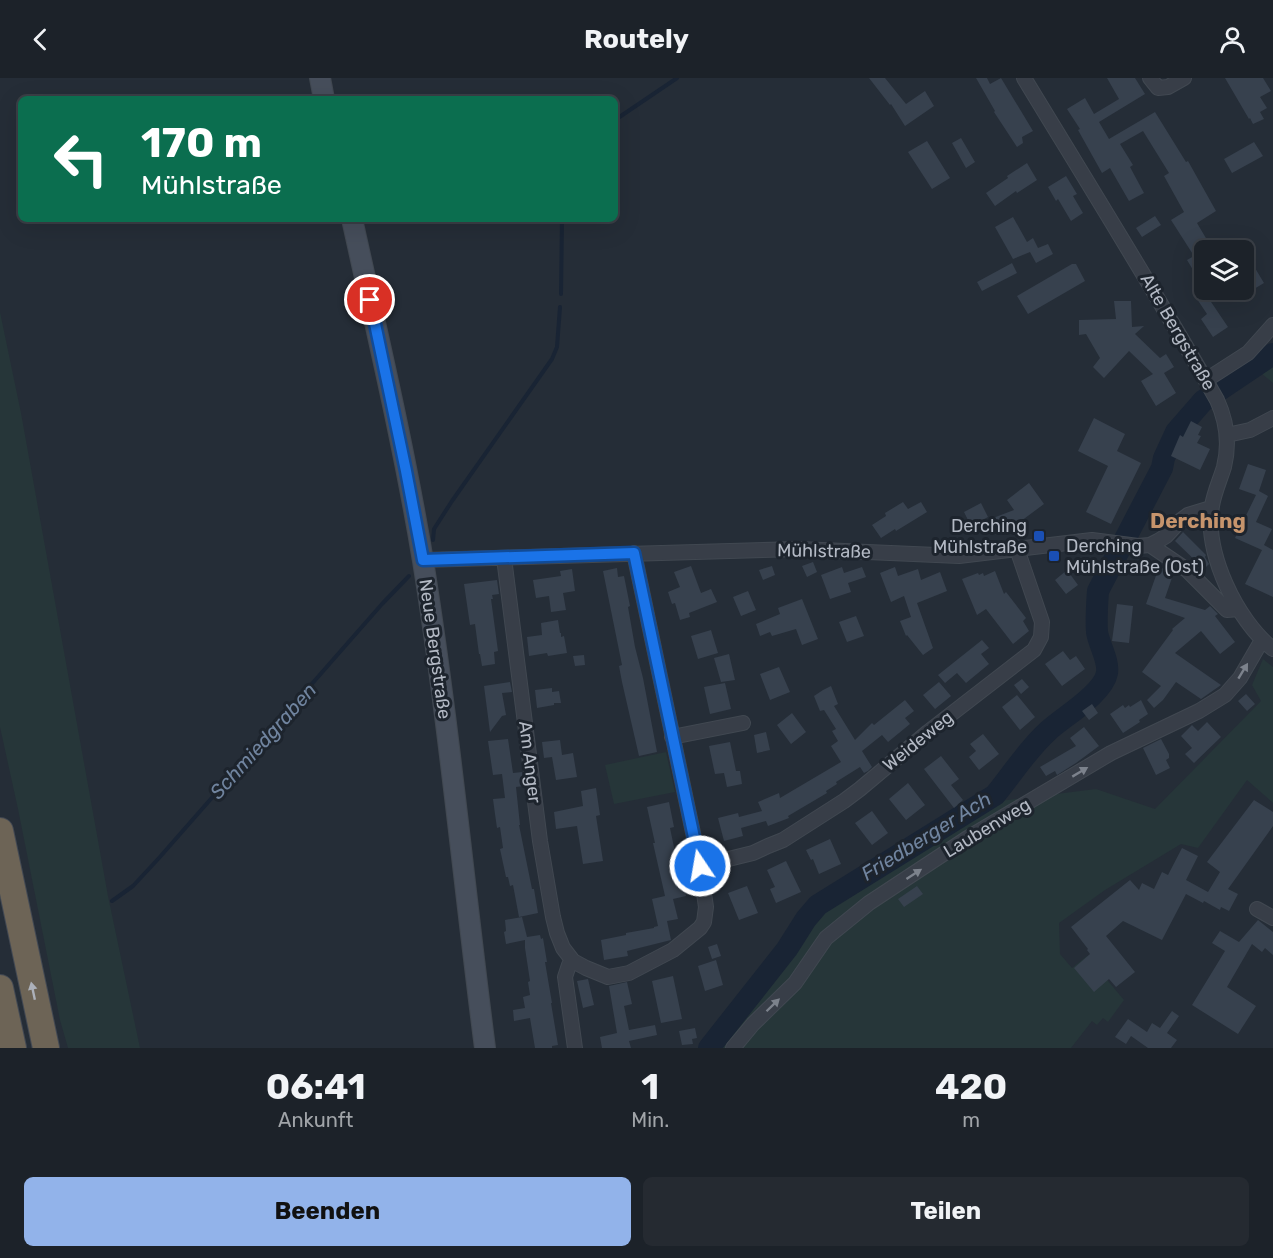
<!DOCTYPE html>
<html lang="de">
<meta charset="utf-8">
<style>
:root{--surface:#1c2229;--page:#252a31;--text:#f1f3f6;--muted:#a0a4a8;--line:#3a3f46;--accent:#92b3ea}
body{margin:0;font-family:Rubik,sans-serif;background:var(--page);color:var(--text);height:100vh;display:flex;flex-direction:column;font-size:22px;white-space:nowrap}
*{box-sizing:border-box;margin:0}
p{font-size:20px;color:var(--muted)}
.icon{flex:none;width:33px;height:33px;fill:none;stroke:currentColor;stroke-width:2;stroke-linecap:round;stroke-linejoin:round}
.map{position:relative;height:970px;overflow:hidden}
.panel{display:flex;flex-direction:column;background:var(--surface);flex:1}
.panel>*{flex:none}
.guide{position:absolute;left:18px;top:18px;width:600px;height:126px;border-radius:9px;box-shadow:0 6px 24px #0002,0 0 0 2px var(--line);background:#0b6e4f;color:#fff;overflow:hidden}
.fabs{position:absolute;left:1194px;top:162px;display:grid;gap:12px}
.fabs a{display:grid;place-items:center;width:60px;height:60px;border-radius:9px;background:var(--surface);box-shadow:0 6px 24px #0002,0 0 0 2px var(--line);font-size:30px}
.pin{position:absolute;display:grid;place-items:center;width:51px;height:51px;color:#fff;margin:-26px;border:3px solid #fff;border-radius:50%;box-shadow:0 2px 6px #0007}
.me{position:absolute;width:66px;margin:-33px;rotate:348deg;stroke-linejoin:round;filter:drop-shadow(0 0 4px #0008)}
.turn{display:flex;align-items:center;gap:21px;height:126px;padding:0 24px;font-size:27px}
.turn .icon{width:78px;height:78px;stroke-width:2.5}
.turn b{display:block;font-size:42px;line-height:51px}
.eta{display:flex;justify-content:space-evenly;align-items:center;height:102px;text-align:center}
.eta b{font-size:36px;font-weight:700;line-height:42px}
.button{display:flex;gap:12px;margin-top:auto;padding:12px 24px}
.button a{flex:1;height:69px;border-radius:9px;background:var(--accent);color:#111;font-size:24px;font-weight:700;line-height:69px;text-align:center}
.button a+a{background:var(--page);color:var(--text)}
header{display:flex;justify-content:space-between;align-items:center;height:78px;padding:0 24px;background:var(--surface);font-size:27px;font-weight:700}
.map>svg:first-child{display:block}
</style>
<header><svg class="icon" aria-label="back" viewBox="0 0 24 24"><path d="M15 5l-7 7 7 7"/></svg>Routely<svg class="icon" aria-label="person" viewBox="0 0 24 24"><circle cx="12" cy="8" r="4"/><path d="M4 21q1-7 8-7t8 7"/></svg></header>
<div class="map">
<svg width="1273" height="970" viewBox="0 0 1273 970">
<rect width="100%" height="100%" fill="#252d37"/>
<!-- green -->
<path fill="#263639" d="M0,234L21,335L108,818L140,970H68L60,942L18,731L0,649Z
M1273,270V305L1248,284Z
M1263,581L1273,589V725L1247,702L1198,770L1181,766L1105,812L1059,845L1060,876L1072,890L1087,878L1124,922L1108,944L1103,940L1097,947L1092,943L1071,970H717L776,895L823,831L852,810L983,725L1096,711L1155,731L1261,623L1252,607Z
M666,674L675,714L614,726L605,687Z"/>
<g fill="none" stroke-linecap="round" stroke-linejoin="round">
<!-- stream -->
<path stroke="#192434" stroke-width="4" d="M615,42L677,0
M561,216L562,141
M433,462L434,451L452,423L552,281L557,269L560,229
M112,823L133,808L159,780L382,526L409,498"/>
<!-- river -->
<path stroke="#192434" stroke-width="22" d="M709,970L787,871L806,841L818,827L995,717C1013,695 1027,672 1048,653C1063,639 1103,616 1107,595C1109,582 1099,567 1097,554C1096,540 1097,527 1098,513L1162,390L1164,380L1176,354L1203,323L1273,276"/>
</g>
<!-- building -->
<path fill="#37414e" d="M869,0H885L906,26L925,13L934,28L905,48L891,26L890,27Z
M976,0H987L990,6L1001,0L1033,53L1022,59L1023,65L1017,69L994,34L995,33Z
M1107,0H1135L1145,16L1099,44L1109,61L1155,34L1186,84L1188,83L1216,133L1197,145L1213,172H1204V210L1187,182L1194,178L1171,142L1184,134L1164,98L1169,95L1143,53L1120,66L1133,87L1130,89L1144,115L1129,123L1110,90L1102,95L1078,52L1080,51L1067,31L1085,20L1094,36L1119,21Z
M1225,0H1263L1271,13L1260,19L1267,30L1260,34L1264,41L1253,46L1250,40L1249,41Z
M961,60L975,84L966,90L952,65Z
M927,63L950,100L932,111L908,74Z
M1254,64L1263,78L1232,95L1224,81Z
M1027,85L1037,102L1017,115L1016,113L995,128L986,115L1008,100L1007,98Z
M1066,98L1077,116L1073,118L1083,135L1071,143L1058,121L1056,123L1048,109Z
M1155,138L1161,147L1142,159L1136,150Z
M1013,139L1027,164L1033,160L1038,170L1048,166L1053,176L1036,185L1030,174L1013,181L995,149Z
M1012,185L1017,195L982,213L977,204Z
M1072,186H1076L1085,203L1028,236L1017,218Z
M1255,190L1264,205L1244,217V197Z
M1205,215L1228,249L1213,259L1201,241L1207,236L1197,221Z
M1114,223H1131L1132,249L1144,248L1135,256L1160,280L1166,276L1174,289L1164,295L1176,315L1156,328L1141,303L1153,296L1129,273L1104,300L1093,289L1100,280L1086,256L1079,257V242L1116,241Z
M1094,340L1125,356L1117,373L1141,385L1111,446L1086,434L1108,388L1078,373Z
M1191,343L1202,349L1198,357L1201,358L1197,365L1210,371L1200,392L1171,378L1180,357L1183,359Z
M1248,386L1266,392L1259,413L1268,418L1256,444L1272,451L1264,467L1273,472V519L1245,506L1262,472L1235,460L1256,417L1239,411Z
M1029,405L1044,426L1009,452L1000,456L993,440L1014,432L1007,422Z
M903,424L908,431L921,424L927,434L896,453L895,451L881,460L872,447L886,438L885,435Z
M981,425L988,439L971,448L964,434Z
M1183,454L1206,477L1205,479L1209,486L1204,491L1175,463Z
M813,484L817,494L807,499L802,488Z
M691,488L701,515L711,511L717,524L689,535L690,539L680,542L675,525L672,526L668,514L680,509L674,494Z
M772,488L775,497L763,502L759,492Z
M842,489L844,495L862,489L866,499L848,505L851,514L830,521L821,497Z
M895,489L898,498L918,491L921,502L940,494L947,513L917,525L933,570L923,577L907,557L906,558L900,543L911,539L904,518L891,524L880,495Z
M1159,489L1174,494L1165,520L1205,532L1210,528L1218,536L1215,538L1235,564L1220,576L1201,553L1175,575L1221,607L1201,621L1176,604L1163,622L1154,630L1147,622L1161,608L1142,594L1173,552L1172,551L1185,540L1146,526Z
M617,490L618,499L624,498L630,528L628,529L635,569L643,600L657,674L639,678L622,604L619,588L622,587L603,493Z
M572,491L575,513L563,515L566,532L551,534L549,518L536,520L533,502L561,498L560,493Z
M1067,492L1078,507L1066,516L1055,502Z
M995,493L1004,516L1006,514L1026,540L1023,543L1029,553L1013,566L986,531L977,537L962,501L978,495L979,497L983,495L984,498Z
M497,502L499,516L492,517L493,521H491L498,573L494,574L495,586L482,588L480,576H479L475,546L470,547L464,506Z
M748,513L756,532L741,538L733,519Z
M802,521L818,561L802,567L796,551L772,558L770,554L760,558L756,546L780,536L778,530Z
M1117,526L1133,528L1129,565L1112,563Z
M856,538L864,558L847,564L839,544Z
M558,542L560,555H561V559L564,558L567,575L548,578L547,575L529,578L527,559L542,557L541,545Z
M711,552L718,575L698,581L691,558Z
M982,562L989,570L981,576L989,586L966,605L957,595L945,605L938,597Z
M1063,573L1070,582L1076,578L1085,591L1062,608L1045,586Z
M729,576L735,602L721,604L714,580Z
M584,577L585,587L575,588L573,578Z
M779,589L790,614L770,622L760,596Z
M1022,601L1029,609L1021,616L1014,607Z
M510,604L512,614L502,615L506,637L502,638L490,654L484,608Z
M939,604L951,618L935,631L923,617Z
M725,605L731,631L710,636L704,609Z
M831,608L838,626L834,628L855,662L872,645L874,647L905,622L914,633L905,640L910,646L888,664L882,657L862,673L872,689L868,693L864,695L860,689L836,704L837,706L826,713L827,715L788,738L789,740L768,748L766,743L741,750L743,758L724,763L718,740L738,735L739,739L762,733L758,724L779,715L780,720L841,684L831,668L838,663L832,653L836,651L824,632L820,633L814,618L823,612Z
M552,610V614L559,613L561,625H554V627L537,630L535,612Z
M1246,616L1255,626L1247,633L1238,623Z
M1017,617L1035,639L1020,652L1002,629Z
M1141,622L1148,636L1139,642L1140,644L1123,655L1110,636L1123,627L1125,630L1129,627L1130,629Z
M1092,626L1098,635L1089,642L1082,633Z
M792,635L806,654L791,666L777,647Z
M1207,644L1221,659L1194,685L1185,676L1192,670L1181,658L1192,647L1198,653Z
M1084,649L1099,668L1076,685L1057,697L1055,693L1046,698L1040,689L1076,668L1070,660Z
M766,654L770,672L757,675L754,657Z
M983,656L999,676L979,692L969,679L976,673L970,666Z
M508,661L513,695L522,694L524,708L516,709L520,747H519L532,811H534L538,835L519,839L513,807L510,808L508,799H506L500,771L503,770L500,749L497,750L495,736L493,721L505,720L502,696L493,697L488,663Z
M1161,661L1169,676V680L1166,682L1170,690L1156,697L1143,670Z
M560,662L562,677L573,675L577,699L556,702L552,679L544,680L542,664Z
M730,664L736,693H740L742,706L727,709L724,695L715,696L709,668Z
M941,678L959,701L951,707L963,722L954,730L924,691Z
M908,705L925,727L906,742L889,721Z
M596,710L600,737L596,738L603,783L583,786L577,748L556,751L554,734L583,728L581,713Z
M1254,722L1273,734V748L1228,811L1238,816L1229,833L1221,829L1220,832L1204,823L1203,825L1186,816L1162,862L1123,843L1106,858L1135,894L1116,909L1109,901L1094,914L1074,890L1090,876L1087,872L1088,871L1071,849L1130,802L1139,812L1142,805L1154,811L1162,794L1168,797L1182,770L1198,778L1186,802L1208,814L1220,794L1207,784Z
M669,724L674,749L670,750L675,774L680,773L685,797L682,798L686,818L673,821L678,841L667,843L671,862L627,873L628,878L604,882L601,862L626,857V855L654,850V849L658,848L652,821L665,818L653,765H655L647,729Z
M872,733L888,755L872,767L855,745Z
M830,761L841,786L819,796L813,781L811,782L806,772Z
M786,783L801,814L776,825L770,811L775,809L767,792Z
M747,808L758,835L739,842L728,815Z
M917,808L923,816L904,829L898,821Z
M522,839L527,859L540,857L541,861L543,860L547,884H545L552,925H551L558,967L552,968V970H535L530,940L514,943L513,932L525,930L523,919L530,917L528,904L530,903L525,870V862L506,866L504,854L506,853L505,842Z
M1258,842L1273,854V877L1265,870L1262,874L1252,866L1227,909L1256,928L1238,956L1192,927L1225,873L1212,865L1220,853L1239,864Z
M717,866L721,878L712,881L708,869Z
M716,882L723,907L705,913L698,888Z
M673,898L682,941L661,945L652,903Z
M588,901L594,927L583,930L577,903Z
M627,904L632,926L624,928L629,952L655,947L657,957L629,963L631,970H602L600,959L617,955L609,908Z
M1172,933L1179,938L1167,955L1177,962L1171,970H1148L1131,958L1126,966L1115,959L1128,941L1147,954L1152,945L1160,950Z
M695,950L697,960L692,961L693,966L682,967L679,953Z"/>
<g fill="none" stroke-linecap="round" stroke-linejoin="round">
<defs>
<path id="street" d="M1024,0C1089,107 1155,213 1217,322C1227,344 1230,365 1224,389C1220,402 1214,415 1212,428C1204,475 1237,543 1273,571
M1150,0L1158,10L1168,9L1184,0
M1206,302L1248,275L1273,247
M1227,357L1250,352L1273,340
M1150,467L1187,492L1227,532L1239,531
M504,480L540,763L553,839L557,855L563,870L573,883L586,890L608,899L629,895L673,872L700,850L704,844L706,829L700,788L634,475
M423,482L799,471L959,478L1092,462L1138,468L1150,467L1158,463L1166,458L1180,443L1188,437L1211,430
M672,659L743,645
M700,788L753,775L768,768L783,762L844,723L860,711L928,654L1034,572L1041,559L1042,544L1017,471
M1257,831L1273,840
M573,883L569,887L565,899L575,970
M733,970L753,946L795,905L826,860L869,825L966,761L1111,675L1199,633L1225,617L1240,600L1262,562"/>
<path id="secondary" d="M320,0L324,21
M352,141C377,255 404,368 423,483C449,645 464,808 485,970"/>
<path id="highway" d="M0,753L46,970
M0,910L13,970"/>
</defs>
<!-- street casing -->
<use href="#street" stroke="#414851" stroke-width="16"/>
<!-- secondary casing -->
<use href="#secondary" stroke="#414851" stroke-width="22"/>
<!-- highway casing -->
<use href="#highway" stroke="#434953" stroke-width="28"/>
<!-- street -->
<use href="#street" stroke="#383e48" stroke-width="14"/>
<!-- secondary -->
<use href="#secondary" stroke="#464e5b" stroke-width="20"/>
<!-- highway -->
<use href="#highway" stroke="#6d6456" stroke-width="26"/>
</g>
<!-- one-way arrows -->
<defs><path id="oneway-solid" d="M-6-.8H1V-3.2L6.5 0L1 3.2V.8H-6Z" transform="scale(1.5)"/></defs>
<g fill="#7c828c">
<use href="#oneway-solid" transform="translate(1243 593) rotate(-59)"/>
<use href="#oneway-solid" transform="translate(1080 694) rotate(-31)"/>
<use href="#oneway-solid" transform="translate(914 796) rotate(-33)"/>
<use href="#oneway-solid" transform="translate(773 927) rotate(-44)"/>
</g>
<use fill="#acb0b9" href="#oneway-solid" transform="translate(33 913) rotate(-102)"/>
<g fill="none" stroke-linecap="round" stroke-linejoin="round">
<defs>
<path id="route" d="M370,222L406,393L423,482L634,475L700,788"/>
</defs>
<!-- route casing -->
<use href="#route" stroke="#114b97" stroke-width="15"/>
<!-- route -->
<use href="#route" stroke="#1a73e8" stroke-width="10"/>
</g>
<!-- markers -->
<g fill="#1a4fb4" stroke="#1d242d" stroke-width="2">
<rect x="1033" y="452" width="12" height="12" rx="3"/>
<rect x="1048" y="472" width="12" height="12" rx="3"/>
</g>
<g text-anchor="middle" dominant-baseline="central" stroke-width="6" stroke-linejoin="round" paint-order="stroke">
<!-- street labels -->
<g font-size="18" fill="#b3b9c4" stroke="#1d242d">
<text transform="translate(1178 254) rotate(60)">Alte Bergstraße</text>
<text transform="translate(824 473) rotate(1)">Mühlstraße</text>
<text transform="translate(435 571) rotate(82)">Neue Bergstraße</text>
<text transform="translate(918 663) rotate(-39)">Weideweg</text>
<text transform="translate(530 684) rotate(83)">Am Anger</text>
<text transform="translate(987 750) rotate(-31)">Laubenweg</text>
</g>
<!-- poi labels -->
<g font-size="18" fill="#b3b9c4" stroke="#1d242d" text-anchor="end">
<text x="1027" y="448">Derching<tspan x="1027" dy="21">Mühlstraße</tspan></text>
<text x="1066" y="468" text-anchor="start">Derching<tspan x="1066" dy="21">Mühlstraße (Ost)</tspan></text>
</g>
<!-- water labels -->
<g font-size="20" font-style="italic" fill="#70849f" stroke="#1d242d">
<text transform="translate(263 663) rotate(-48)">Schmiedgraben</text>
<text transform="translate(926 758) rotate(-32)">Friedberger Ach</text>
</g>
<!-- quarter labels -->
<g font-size="21" font-weight="bold" fill="#c6946c" stroke="#1d242d">
<text x="1198" y="442">Derching</text>
</g>
</g>
</svg>
<div class="fabs">
<a><svg class="icon" aria-label="layers" viewBox="0 0 24 24"><path d="M12 4l9 5-9 5-9-5zM3 14l9 5 9-5"/></svg></a>
</div>
<div class="pin" style="left:370px;top:222px;background:#d93025"><svg class="icon" aria-label="arrive" viewBox="0 0 24 24"><path d="M6 21V4h12l-3 4 3 4H6"/></svg></div>
<svg class="me" style="left:700px;top:788px" viewBox="-20 -20 40 40"><circle r="17" fill="#1a73e8" stroke="#fff" stroke-width="3"/><path d="M0-11L8 9 0 5-8 9z" fill="#fff"/></svg>
<div class="guide">
<div class="turn"><svg class="icon" aria-label="left" viewBox="0 0 24 24"><path d="M17 20v-9H6M10 6l-5 5 5 5"/></svg><div><b>170 m</b>Mühlstraße</div></div>
</div>
</div>
<section class="panel">
<div class="eta">
<div><b>06:41</b><p>Ankunft</p></div>
<div><b>1</b><p>Min.</p></div>
<div><b>420</b><p>m</p></div>
</div>
<div class="button"><a>Beenden</a><a>Teilen</a></div>
</section>
